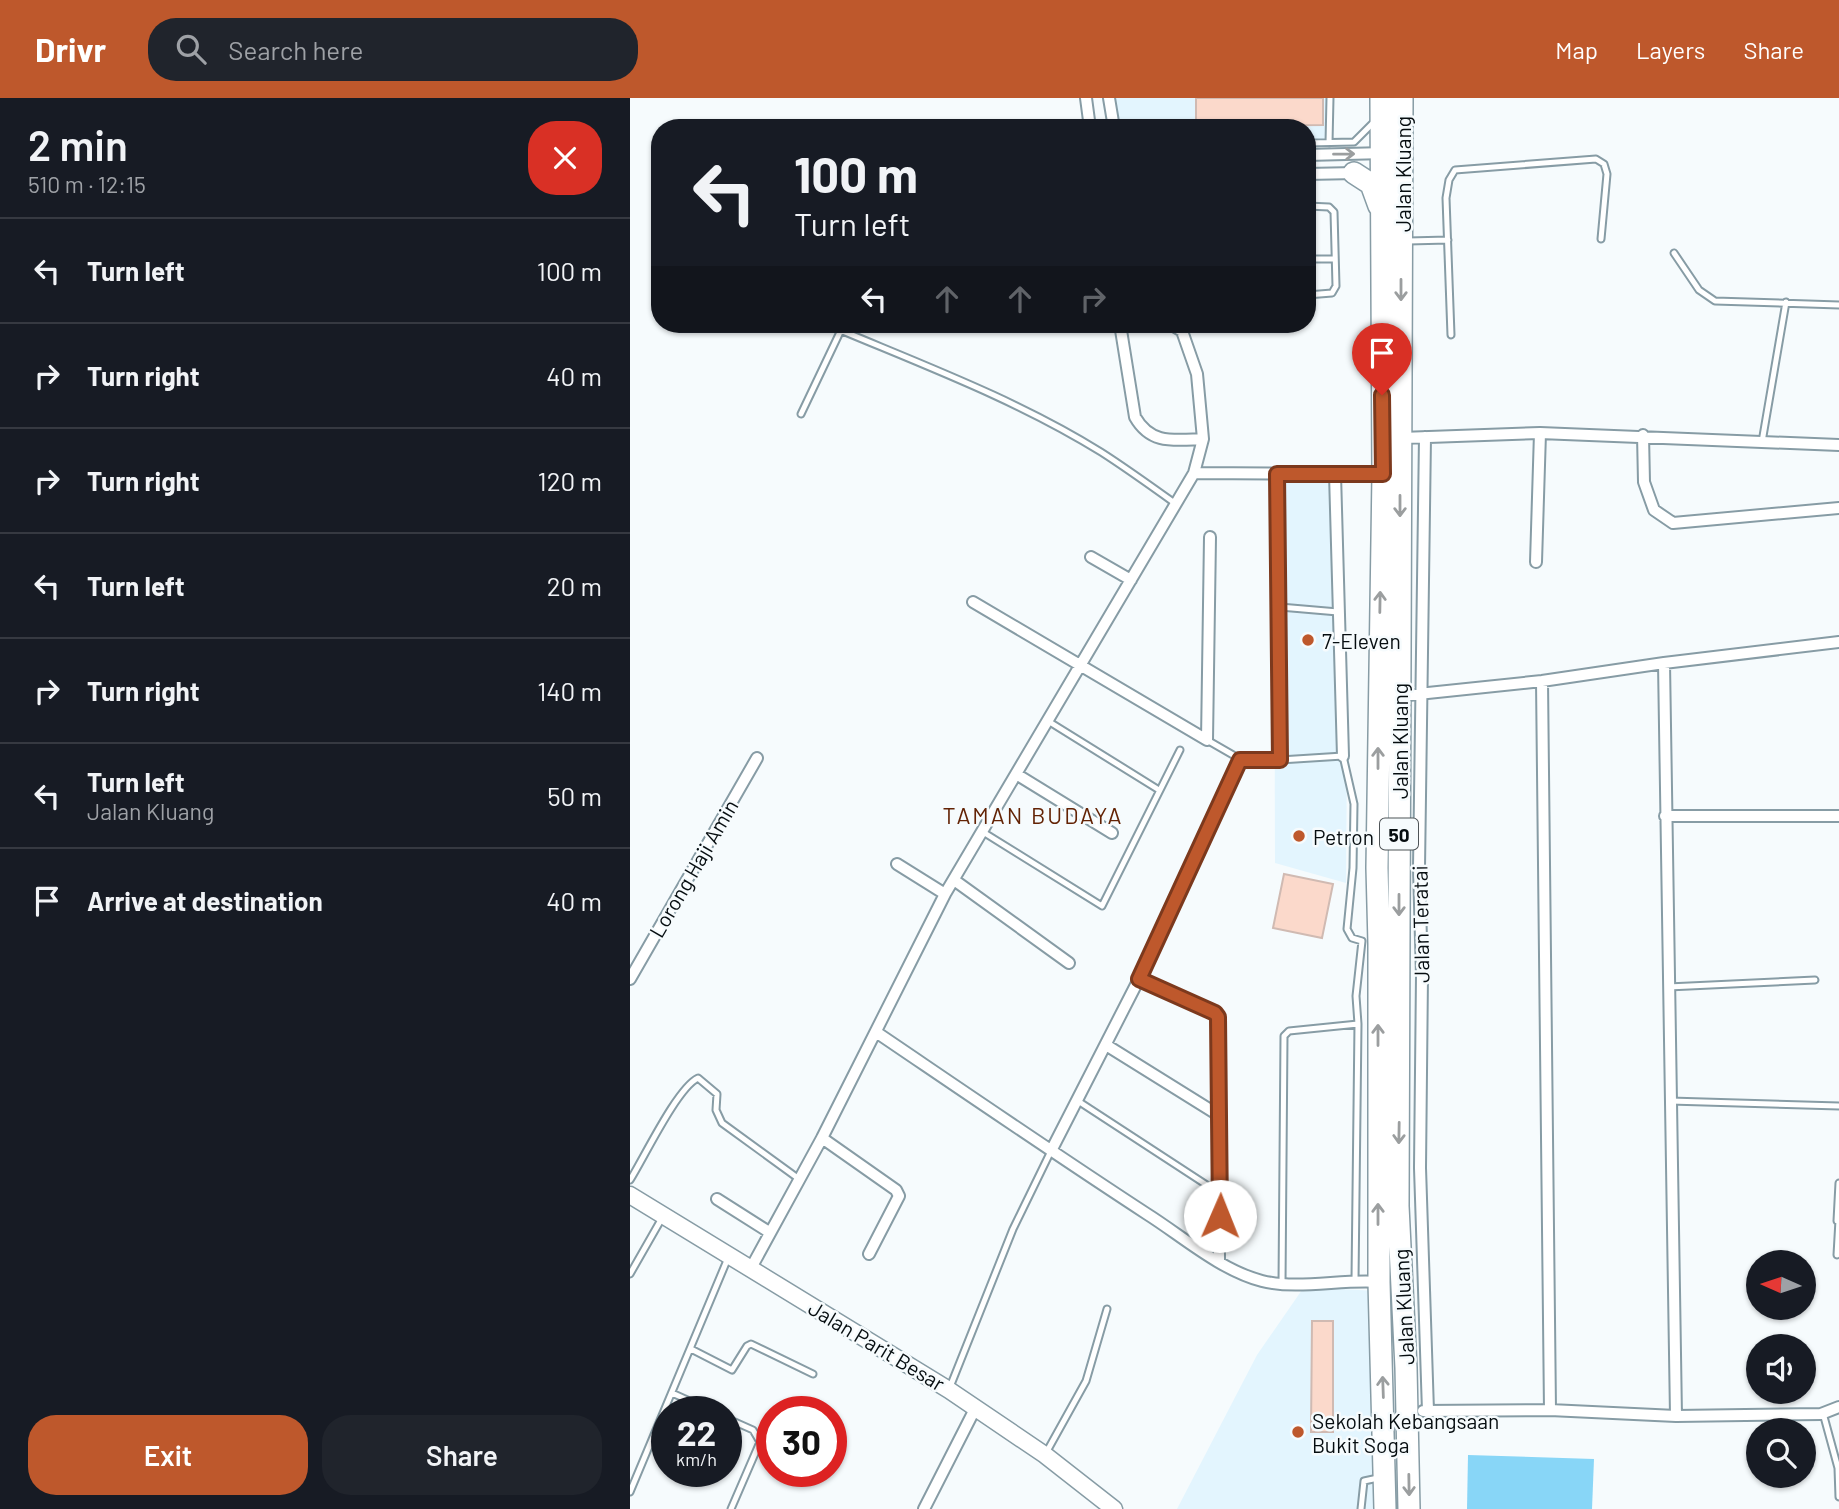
<!DOCTYPE html>
<meta charset="utf-8">
<style>
:root{--surface:#171b24;--page:#20242c;--text:#f1f3f6;--muted:#9ea1a6;--line:#363941;--accent:#be582c}
body{margin:0;font-family:Barlow,sans-serif;background:var(--page);color:var(--text);height:100vh;display:flex;flex-direction:column;font-size:26px;white-space:nowrap}
*{box-sizing:border-box;margin:0}
p{font-size:23px;color:var(--muted)}
.icon{flex:none;width:38px;height:38px;fill:none;stroke:currentColor;stroke-width:2;stroke-linecap:round;stroke-linejoin:round}
.map{position:relative;flex:1;overflow:hidden}
.drawer{display:flex;flex-direction:column;background:var(--surface);width:630px}
.drawer>*{flex:none}
.guide{position:absolute;left:21px;top:21px;width:665px;height:214px;border-radius:28px;box-shadow:0 2px 5px #0004;background:#171b24;color:var(--text);overflow:hidden}
.needle{width:46px;rotate:273deg}
.tools{position:absolute;left:1116px;top:1152px;display:grid;gap:14px}
.tools a{display:grid;place-items:center;width:70px;height:70px;border-radius:50%;background:var(--surface);box-shadow:0 2px 5px #0004;font-size:35px}
.speed{position:absolute;left:21px;top:1298px;display:flex;gap:14px;font-size:35px;font-weight:700;text-align:center}
.speed>*{display:grid;place-content:center;width:91px;height:91px;border-radius:50%;background:var(--surface);box-shadow:0 2px 5px #0004;line-height:1}
.speed small{font-size:18px;font-weight:400}
.speed .limit{border:10px solid #d22;background:#fff;color:#111}
.pin{position:absolute;display:grid;place-items:center;width:60px;height:60px;color:#fff;margin:-72px -30px;border-radius:50% 50% 50% 0;rotate:-45deg;box-shadow:0 0 7px #0007}
.pin .icon{rotate:45deg}
.me{position:absolute;width:77px;margin:-38px;rotate:1deg;stroke-linejoin:round;filter:drop-shadow(0 0 5px #0008)}
.turn{display:flex;align-items:center;gap:24px;height:147px;padding:0 28px;font-size:32px}
.turn .icon{width:91px;height:91px;stroke-width:2.5}
.turn b{display:block;font-size:49px;line-height:60px}
.lanes{display:flex;align-items:center;height:66px;padding:0 28px;background:#0003;justify-content:center;gap:35px;direction:ltr}
.lanes .off{opacity:.35}
.round{display:grid;place-items:center;flex:none;width:74px;height:74px;border-radius:28px;background:var(--page)}
.overview{display:flex;align-items:center;justify-content:space-between;height:119px;padding:0 28px}
h1{font-size:42px;font-weight:600;line-height:52px}
.action{display:flex;gap:14px;margin-top:auto;padding:14px 28px}
.action a{flex:1;height:80px;border-radius:28px;background:var(--accent);color:#fff;font-size:28px;font-weight:600;line-height:80px;text-align:center}
.action a+a{background:var(--page);color:var(--text)}
ul{padding:0;list-style:none}
li{display:flex;align-items:center;gap:21px;height:105px;padding:0 28px;border-top:2px solid var(--line)}
li div{flex:1}
li b{display:block;font-size:26px}
li em{font-style:normal}
header{display:flex;align-items:center;gap:42px;box-sizing:border-box;height:98px;padding:0 35px;background:var(--accent);color:#fff}
header strong{font-size:33px}
nav{display:flex;gap:38px;margin-inline-start:auto;font-size:24px}
.search{width:490px;height:63px;background:var(--page);display:flex;align-items:center;gap:18px;box-sizing:border-box;padding:0 24px;border-radius:28px;color:var(--muted);font-size:26px}
main{display:flex;flex:1;min-height:0}
.map>svg:first-child{display:block}
</style>
<header>
<strong>Drivr</strong>
<div class="search"><svg class="icon" aria-label="search" viewBox="0 0 24 24"><circle cx="10" cy="10" r="6"/><path d="M15 15l6 6"/></svg>Search here</div>
<nav><a>Map</a><a>Layers</a><a>Share</a></nav>
</header>
<main>
<section class="drawer">
<div class="overview"><div><h1>2 min</h1><p>510 m · 12:15</p></div><a class="round" style="background:#d93025;color:#fff"><svg class="icon" aria-label="close" viewBox="0 0 24 24"><path d="M6 6l12 12M18 6L6 18"/></svg></a></div>
<ul>
<li><svg class="icon" aria-label="left" viewBox="0 0 24 24"><path d="M17 20v-9H6M10 6l-5 5 5 5"/></svg><div><b>Turn left</b></div><em>100 m</em></li>
<li><svg class="icon" aria-label="right" viewBox="0 0 24 24"><path d="M7 20v-9h11M14 6l5 5-5 5"/></svg><div><b>Turn right</b></div><em>40 m</em></li>
<li><svg class="icon" aria-label="right" viewBox="0 0 24 24"><path d="M7 20v-9h11M14 6l5 5-5 5"/></svg><div><b>Turn right</b></div><em>120 m</em></li>
<li><svg class="icon" aria-label="left" viewBox="0 0 24 24"><path d="M17 20v-9H6M10 6l-5 5 5 5"/></svg><div><b>Turn left</b></div><em>20 m</em></li>
<li><svg class="icon" aria-label="right" viewBox="0 0 24 24"><path d="M7 20v-9h11M14 6l5 5-5 5"/></svg><div><b>Turn right</b></div><em>140 m</em></li>
<li><svg class="icon" aria-label="left" viewBox="0 0 24 24"><path d="M17 20v-9H6M10 6l-5 5 5 5"/></svg><div><b>Turn left</b><p>Jalan Kluang</p></div><em>50 m</em></li>
<li><svg class="icon" aria-label="arrive" viewBox="0 0 24 24"><path d="M6 21V4h12l-3 4 3 4H6"/></svg><div><b>Arrive at destination</b></div><em>40 m</em></li>
</ul>
<div class="action"><a>Exit</a><a>Share</a></div>
</section>
<div class="map">
<svg width="1209" height="1411" viewBox="0 0 1209 1411">
<rect width="100%" height="100%" fill="#f6fbfd"/>
<!-- built -->
<path fill="#e3f5fe" d="M484,0H703L702,48H677V30H489Z
M711,371L717,659L716,785L645,765L644,372Z
M674,1189L747,1193L750,1411H547L627,1257Z"/>
<!-- green -->
<path fill="#88d6f7" d="M838,1357L964,1361L962,1411H837Z"/>
<!-- building -->
<path fill="#fbd9cb" stroke="#d0bab2" stroke-width="2" d="M566,0H693V27L566,28Z
M654,776L703,786L692,840L643,830Z
M682,1223H703V1334H681Z"/>
<g fill="none" stroke-linecap="round" stroke-linejoin="round">
<defs>
<path id="lane" d="M677,45L724,44L743,25
M699,45L700,0
M677,108L699,109L704,114L706,188L702,195L677,197
M778,143L818,142
M1044,155L1069,192L1085,203L1209,207
M677,161H705
M196,226C288,265 386,301 471,354C496,370 521,388 546,406
M821,237L816,100L819,82L825,72L966,61L974,66L977,76L971,141
M171,316L211,232
M1132,344L1156,204
M647,376L650,662
M650,509L708,514
M418,623L529,692
M577,642L610,661L650,662L713,658L724,706L723,770L717,831L722,840L732,843L726,898L728,926L725,1182
M353,734L472,808L550,652
M1038,889L1185,882
M448,1003L589,1095
M1040,1003L1209,1008
M0,1082C14,1060 47,990 68,980L87,996L86,1012L92,1025L169,1081
M1207,1123L1209,1085
M1207,1157L1209,1122
M0,1176L32,1120
M652,1186L654,938L659,933L728,926
M61,1251L102,1272L117,1248L121,1246L183,1276
M320,1289L383,1131L421,1053
M42,1295L84,1314
M1193,1315L1208,1370L1209,1399
M96,1320L123,1332L130,1344L101,1411
M416,1355L456,1283L477,1211
M0,1394L98,1160
M731,1411L734,1383L748,1380"/>
<path id="street" d="M456,0L460,30
M479,0L484,30
M677,57L755,55
M677,76L726,75
M490,226L505,319C521,347 544,342 573,341
M1013,337L1014,384L1024,412L1043,425L1209,410
M795,339L789,770L792,878L790,1070L798,1313
M771,340L910,335L1209,347
M564,375L753,376
M705,376L713,658
M461,459L501,482
M906,464L910,335
M343,504L577,642L580,439
M1034,565L1046,1318
M912,583L920,1312
M769,598L912,583L1034,565L1209,544
M386,676L482,735
M1035,718H1209
M267,766L315,796
M324,782L439,865
M0,881L127,660
M509,881L585,915L588,919L589,1163
M246,934C336,995 425,1056 517,1116C552,1138 590,1172 632,1183C669,1192 711,1181 749,1184
M476,947L590,1018
M192,1040L266,1092L269,1098L239,1156
M421,1053L509,881L610,661
M87,1101L139,1134
M121,1170L192,1040L315,796L564,375L573,341L567,276L552,233L540,226
M793,1313L920,1312L1046,1318L1191,1316L1209,1309
M294,1411L346,1309"/>
<path id="secondary" d="M0,1097L319,1292L415,1357L484,1411"/>
<path id="highway" d="M751,0L753,376L747,770L749,846V1184L755,1411
M772,0L768,1108L776,1270L779,1411
M724,75L741,86L749,108"/>
</defs>
<!-- lane casing -->
<use href="#lane" stroke="#879ca5" stroke-width="9"/>
<!-- street casing -->
<use href="#street" stroke="#879ca5" stroke-width="14"/>
<!-- secondary casing -->
<use href="#secondary" stroke="#879ca5" stroke-width="19"/>
<!-- highway casing -->
<use href="#highway" stroke="#879ca5" stroke-width="24"/>
<!-- lane -->
<use href="#lane" stroke="#fff" stroke-width="5"/>
<!-- street -->
<use href="#street" stroke="#fff" stroke-width="10"/>
<!-- secondary -->
<use href="#secondary" stroke="#fff" stroke-width="16"/>
<!-- highway -->
<use href="#highway" stroke="#fff" stroke-width="21"/>
</g>
<!-- one-way arrows -->
<defs><path id="oneway-shaft" d="M-6 0H5M1.5-3L5.5 0L1.5 3" fill="none" stroke-width="1.6" stroke-linecap="round" stroke-linejoin="round" transform="scale(1.75)"/></defs>
<g stroke="#9b9e9f">
<use href="#oneway-shaft" transform="translate(714 56) rotate(-1)"/>
<use href="#oneway-shaft" transform="translate(771 192) rotate(90)"/>
<use href="#oneway-shaft" transform="translate(770 408) rotate(90)"/>
<use href="#oneway-shaft" transform="translate(750 504) rotate(-89)"/>
<use href="#oneway-shaft" transform="translate(748 660) rotate(-90)"/>
<use href="#oneway-shaft" transform="translate(769 807) rotate(90)"/>
<use href="#oneway-shaft" transform="translate(748 937) rotate(-90)"/>
<use href="#oneway-shaft" transform="translate(769 1035) rotate(91)"/>
<use href="#oneway-shaft" transform="translate(748 1116) rotate(-90)"/>
<use href="#oneway-shaft" transform="translate(753 1289) rotate(-92)"/>
<use href="#oneway-shaft" transform="translate(779 1387) rotate(89)"/>
</g>
<g fill="none" stroke-linecap="round" stroke-linejoin="round">
<defs>
<path id="route" d="M590,1118L588,919L585,915L509,881L610,662H650L647,376H753L752,297"/>
</defs>
<!-- route casing -->
<use href="#route" stroke="#7c391d" stroke-width="18"/>
<!-- route -->
<use href="#route" stroke="#be582c" stroke-width="12"/>
</g>
<!-- markers -->
<g fill="#be582c" stroke="#f6fbfd" stroke-width="2.5">
<circle cx="678" cy="542" r="7"/>
<circle cx="669" cy="738" r="7"/>
<circle cx="668" cy="1334" r="7"/>
</g>
<g text-anchor="middle" dominant-baseline="central" stroke-width="5" stroke-linejoin="round" paint-order="stroke">
<!-- shield labels -->
<rect fill="#f6fbfd" stroke="#4e5457" stroke-width="2" x="750" y="720.5" width="38" height="31" rx="5"/>
<g font-size="19" font-weight="bold" fill="#060d10">
<text x="769" y="736">50</text>
</g>
<!-- street labels -->
<g font-size="21" fill="#060d10" stroke="#f6fbfd">
<text transform="translate(772 76) rotate(-90)">Jalan Kluang</text>
<text transform="translate(769 643) rotate(-90)">Jalan Kluang</text>
<text transform="translate(63 770) rotate(-60)">Lorong Haji Amin</text>
<text transform="translate(790 826) rotate(-91)">Jalan Teratai</text>
<text transform="translate(773 1209) rotate(-93)">Jalan Kluang</text>
<text transform="translate(247 1247) rotate(31)">Jalan Parit Besar</text>
</g>
<!-- poi labels -->
<g font-size="21" fill="#060d10" stroke="#f6fbfd" text-anchor="start">
<text x="692" y="542">7-Eleven</text>
<text x="683" y="738">Petron</text>
<text x="682" y="1322">Sekolah Kebangsaan<tspan x="682" dy="24">Bukit Soga</tspan></text>
</g>
<!-- neighbourhood labels -->
<g font-size="23" letter-spacing="2" fill="#632305" stroke="#f6fbfd">
<text x="403" y="717">TAMAN BUDAYA</text>
</g>
</g>
</svg>
<div class="tools">
<a><svg class="needle" viewBox="-14 -14 28 28"><path d="M0-13l5 13h-10z" fill="#e53935"/><path d="M0 13l5-13h-10z" fill="#9ea1a6"/></svg></a>
<a><svg class="icon" aria-label="sound" viewBox="0 0 24 24"><path d="M4 9h4l5-4v14l-5-4H4zM17 9q2 3 0 6"/></svg></a>
<a><svg class="icon" aria-label="search" viewBox="0 0 24 24"><circle cx="10" cy="10" r="6"/><path d="M15 15l6 6"/></svg></a>
</div>
<div class="speed"><div>22<small>km/h</small></div><div class="limit">30</div></div>
<div class="pin" style="left:752px;top:297px;background:#d93025"><svg class="icon" aria-label="arrive" viewBox="0 0 24 24"><path d="M6 21V4h12l-3 4 3 4H6"/></svg></div>
<svg class="me" style="left:590px;top:1118px" viewBox="-20 -20 40 40"><circle r="19" fill="#fff"/><path d="M0-13L10 11 0 6-10 11z" fill="#be582c"/></svg>
<div class="guide">
<div class="turn"><svg class="icon" aria-label="left" viewBox="0 0 24 24"><path d="M17 20v-9H6M10 6l-5 5 5 5"/></svg><div><b>100 m</b>Turn left</div></div>
<div class="lanes"><svg class="icon" aria-label="left" viewBox="0 0 24 24"><path d="M17 20v-9H6M10 6l-5 5 5 5"/></svg><svg class="icon off" aria-label="ahead" viewBox="0 0 24 24"><path d="M12 20V5M6 11l6-6 6 6"/></svg><svg class="icon off" aria-label="ahead" viewBox="0 0 24 24"><path d="M12 20V5M6 11l6-6 6 6"/></svg><svg class="icon off" aria-label="right" viewBox="0 0 24 24"><path d="M7 20v-9h11M14 6l5 5-5 5"/></svg></div>
</div>
</div>
</main>
